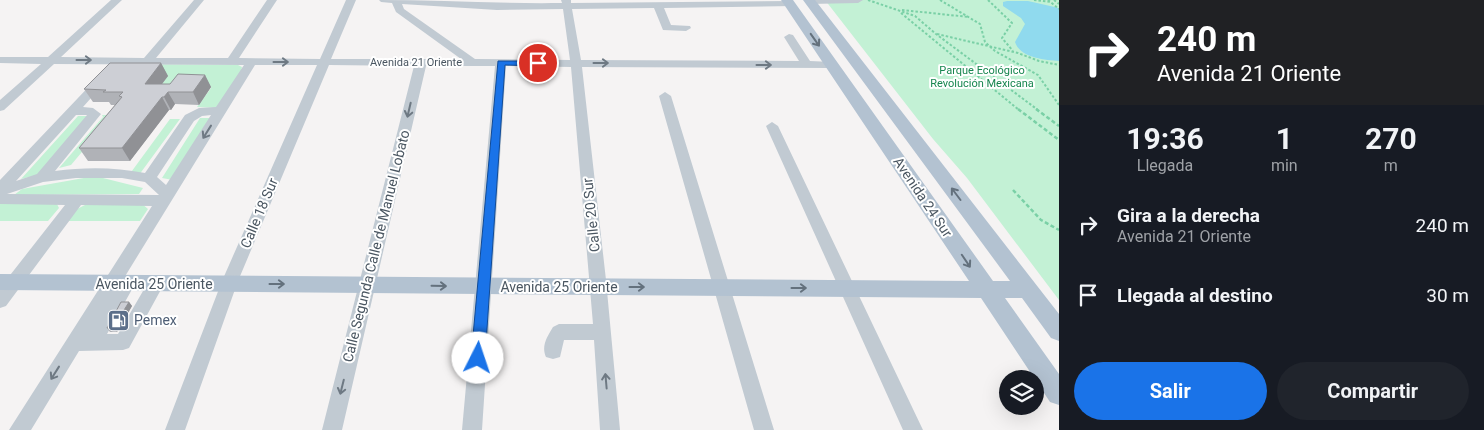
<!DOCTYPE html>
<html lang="es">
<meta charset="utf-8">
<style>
:root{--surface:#171b24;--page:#20242c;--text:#f1f3f6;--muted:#9ea1a6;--accent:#1a73e8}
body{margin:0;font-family:Roboto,sans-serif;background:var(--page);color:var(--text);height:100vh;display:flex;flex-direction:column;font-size:19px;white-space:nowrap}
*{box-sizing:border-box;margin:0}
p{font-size:16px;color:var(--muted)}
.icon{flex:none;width:28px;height:28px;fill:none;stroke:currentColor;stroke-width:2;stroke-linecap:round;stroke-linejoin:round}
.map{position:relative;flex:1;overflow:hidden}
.side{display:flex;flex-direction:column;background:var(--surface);width:425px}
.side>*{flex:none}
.hud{background:#202124;color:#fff;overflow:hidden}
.fabs{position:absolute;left:999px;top:370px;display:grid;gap:10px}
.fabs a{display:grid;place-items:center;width:45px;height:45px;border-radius:50%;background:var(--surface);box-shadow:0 5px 20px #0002;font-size:25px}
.pin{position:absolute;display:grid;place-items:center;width:42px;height:42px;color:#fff;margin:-21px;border:2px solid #fff;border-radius:50%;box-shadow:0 1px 5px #0007}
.me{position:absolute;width:55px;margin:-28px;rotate:4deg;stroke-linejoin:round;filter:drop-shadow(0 0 4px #0008)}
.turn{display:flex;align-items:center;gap:18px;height:105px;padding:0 15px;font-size:22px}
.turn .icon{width:65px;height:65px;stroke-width:2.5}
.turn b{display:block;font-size:35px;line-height:42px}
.eta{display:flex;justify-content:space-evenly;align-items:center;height:85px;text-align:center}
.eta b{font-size:30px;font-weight:700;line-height:35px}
.button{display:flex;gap:10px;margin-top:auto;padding:10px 15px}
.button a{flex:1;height:58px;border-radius:30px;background:var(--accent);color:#fff;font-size:20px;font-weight:700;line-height:58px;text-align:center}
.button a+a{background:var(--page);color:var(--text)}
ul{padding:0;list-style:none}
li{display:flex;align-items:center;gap:15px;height:70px;padding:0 15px}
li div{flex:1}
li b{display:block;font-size:19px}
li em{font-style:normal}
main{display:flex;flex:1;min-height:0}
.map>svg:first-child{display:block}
</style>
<main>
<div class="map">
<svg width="1059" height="430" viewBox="0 0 1059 430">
<rect width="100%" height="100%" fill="#f5f3f3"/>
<!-- green -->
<path fill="#c3f1d5" d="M825,0H1059V300L967,178L933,139Z
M128,64L238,65L242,67L240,75L218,108L197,107L211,88L174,101L149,100L167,77Z
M102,115H113L71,165L59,168L103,117Z
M78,116H88L38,175L21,179Z
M200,118H213L173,180L162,178Z
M170,119H180L139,175H129Z
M95,176L143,188L139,194L14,195L22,189Z
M0,202H56L59,208L48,221H0Z
M141,203L148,209L140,221H68L77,209L87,204Z"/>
<!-- water -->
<path fill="#90daee" d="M1007,1H1028L1059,8V61C1045,60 1020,58 1015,42L1025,24L1021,18L1003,6V2Z"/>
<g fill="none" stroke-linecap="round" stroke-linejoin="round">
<!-- path-far1 -->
<path stroke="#7ad0a6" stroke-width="2" stroke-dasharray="2.5 2" stroke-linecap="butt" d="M868,0L915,16L936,34L1038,110
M940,0L980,24L985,42L995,51L1038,75L1059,105
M988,0L1012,23L1002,38L1013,51
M1034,0L1051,2
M1048,0L1059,9
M1054,0L1059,4
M902,10L969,17
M901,13L1019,110
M937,34L1018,53L1039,61L1059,65"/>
<!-- path -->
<path stroke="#7ad0a6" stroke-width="2.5" stroke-dasharray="4 2.5" stroke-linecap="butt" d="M1018,109L1059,140
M1036,109L1059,126
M1013,190L1041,220L1059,230"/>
<!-- minor -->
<path fill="#c1cad2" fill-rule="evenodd" d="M111,0H122L61,57L144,58L194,0H204L156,58H228L267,0H277L239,58L320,59L346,0H356L331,59H461L396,12L392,3L381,2L379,0C440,0 501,4 562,3L561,0H571V3L790,1L795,4L793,6L664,8L671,25L690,26L691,28L686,31L663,30L654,8L572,9L581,60L799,61L784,37L789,34L793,35L810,61L832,62L838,65L832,68L582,67L606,280L620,430H600L594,340H564L560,357L553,359L546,357C541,346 547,337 553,327L559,324H593L571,67L506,66L482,430H462L495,66H426L342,430H322L414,66L329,65L238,281L185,430H165L222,281L317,65H255L124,278L133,279L135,284L107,334H118L150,279L156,277L162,279L164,284L129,348L123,350L79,351L31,430H9L152,206L81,205L6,306L0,308V288L65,205L0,204V180L97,78L101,77L107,80L83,107L93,108L101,114L55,171C85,167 115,167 145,173L185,115L199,108L216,107L244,65L54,64L4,110L0,111V100L41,64L0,63V57H48ZM402,4L497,10L563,9L570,60L475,59L404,9ZM76,115H87L37,174L16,181ZM211,115L166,185L157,177L194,121L202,116ZM76,178H122L145,182L159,195L7,194L43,182Z
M806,0H863L858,3L810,4L807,3Z
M665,92L671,96L774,430H754L659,96Z
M772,122L778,126L923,430H903L766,126Z"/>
<!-- major -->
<path fill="#b3c2d1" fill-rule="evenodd" d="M781,0H793L993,281H1010L803,0H815L1059,314V341L1051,338L1022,298H1005L1059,374V405L1050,402L981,298L0,290V274L969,281Z"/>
</g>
<!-- wall -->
<path fill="#b0b2b7" d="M161,63L168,76L162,84H170L205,75L211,87L199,105L175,104L171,110H169L130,161H88L79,148L115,105H111L109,102H93L84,89Z
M129,302L132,306L117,332H110L107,328Z"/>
<!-- shaded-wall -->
<path fill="#909195" d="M161,63L168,76L152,97L145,84Z
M205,75L211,87L199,105L193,92Z
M168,92L175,104L171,110L164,97Z
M162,97L169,110L130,161L122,148Z
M129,302L132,306L117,332L113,328Z"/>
<!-- building -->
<path fill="#cdcfd5" stroke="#909195" d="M110,63H161L145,84H170L178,74L205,75L193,92H168L164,97H162L122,148H79L122,97L119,96L123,92H103L106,90L84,89Z
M121,302H129L113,328H107Z"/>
<!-- one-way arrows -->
<defs><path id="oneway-shaft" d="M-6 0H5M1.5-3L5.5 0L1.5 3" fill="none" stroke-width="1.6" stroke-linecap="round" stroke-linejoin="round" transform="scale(1.25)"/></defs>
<g stroke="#64717d">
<use href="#oneway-shaft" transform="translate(815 40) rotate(55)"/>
<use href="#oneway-shaft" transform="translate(956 194) rotate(-127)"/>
<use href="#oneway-shaft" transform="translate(966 261) rotate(56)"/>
<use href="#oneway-shaft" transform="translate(277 284)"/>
<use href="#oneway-shaft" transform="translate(439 286) rotate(1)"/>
<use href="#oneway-shaft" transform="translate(637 287)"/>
<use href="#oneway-shaft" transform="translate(799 288)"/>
</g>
<g stroke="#6e7983">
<use href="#oneway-shaft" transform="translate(84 60)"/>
<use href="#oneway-shaft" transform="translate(281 62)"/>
<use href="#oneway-shaft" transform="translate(601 63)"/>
<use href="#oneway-shaft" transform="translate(764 65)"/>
<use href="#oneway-shaft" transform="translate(409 110) rotate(103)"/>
<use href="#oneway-shaft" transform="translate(207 132) rotate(122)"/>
<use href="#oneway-shaft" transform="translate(55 373) rotate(122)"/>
<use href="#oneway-shaft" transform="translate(606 381) rotate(-95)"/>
<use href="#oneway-shaft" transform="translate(342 387) rotate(104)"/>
</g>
<!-- route -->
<path fill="#1a73e8" stroke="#114b97" d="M498,61H538L543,63L538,66L505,65L485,358L483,362L478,364L473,362L471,358Z"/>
<!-- icons -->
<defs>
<symbol id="fuel-square" viewBox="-11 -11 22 22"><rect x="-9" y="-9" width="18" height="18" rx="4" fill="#5c6f8a" stroke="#fff"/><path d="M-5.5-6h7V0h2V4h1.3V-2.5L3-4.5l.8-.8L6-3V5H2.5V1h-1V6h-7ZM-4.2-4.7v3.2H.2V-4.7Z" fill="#fff"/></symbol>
</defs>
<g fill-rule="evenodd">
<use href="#fuel-square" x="106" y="308" width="25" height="25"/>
</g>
<g text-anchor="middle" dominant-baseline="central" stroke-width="4" stroke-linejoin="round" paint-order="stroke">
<!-- far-street labels -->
<g font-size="11" fill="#4a5661" stroke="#fff">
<text x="416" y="62">Avenida 21 Oriente</text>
</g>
<!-- far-park labels -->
<g font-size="11" fill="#17864f" stroke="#fff">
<text x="982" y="70">Parque Ecológico<tspan x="982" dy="13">Revolución Mexicana</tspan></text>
</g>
<!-- street labels -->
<g font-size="14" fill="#4a5661" stroke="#fff">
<text transform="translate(923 197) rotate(56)">Avenida 24 Sur</text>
<text transform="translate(259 213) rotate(-67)">Calle 18 Sur</text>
<text transform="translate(591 215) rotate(-96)">Calle 20 Sur</text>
<text transform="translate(376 246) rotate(-76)">Calle Segunda Calle de Manuel Lobato</text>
<text x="154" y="284">Avenida 25 Oriente</text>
<text x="559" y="287">Avenida 25 Oriente</text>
</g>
<!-- service labels -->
<g font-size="14" fill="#4e5e75" stroke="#fff" text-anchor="start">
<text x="134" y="320">Pemex</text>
</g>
</g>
</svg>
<div class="fabs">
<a><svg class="icon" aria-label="layers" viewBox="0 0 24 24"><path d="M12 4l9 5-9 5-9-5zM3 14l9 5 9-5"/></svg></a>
</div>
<div class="pin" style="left:538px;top:63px;background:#d93025"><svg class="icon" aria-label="arrive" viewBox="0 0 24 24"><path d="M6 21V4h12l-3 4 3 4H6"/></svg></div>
<svg class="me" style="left:478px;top:358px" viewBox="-20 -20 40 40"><circle r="19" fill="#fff"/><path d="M0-13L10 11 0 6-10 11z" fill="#1a73e8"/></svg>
</div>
<section class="side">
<div class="hud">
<div class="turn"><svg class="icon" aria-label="right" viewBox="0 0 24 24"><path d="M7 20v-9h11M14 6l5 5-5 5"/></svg><div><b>240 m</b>Avenida 21 Oriente</div></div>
</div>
<div class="eta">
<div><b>19:36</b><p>Llegada</p></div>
<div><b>1</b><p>min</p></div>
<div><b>270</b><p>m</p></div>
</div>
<ul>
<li><svg class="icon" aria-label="right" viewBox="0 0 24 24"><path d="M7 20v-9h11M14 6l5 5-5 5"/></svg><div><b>Gira a la derecha</b><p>Avenida 21 Oriente</p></div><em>240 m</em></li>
<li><svg class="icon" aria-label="arrive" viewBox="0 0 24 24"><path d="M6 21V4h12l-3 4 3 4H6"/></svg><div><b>Llegada al destino</b></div><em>30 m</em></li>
</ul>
<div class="button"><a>Salir</a><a>Compartir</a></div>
</section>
</main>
